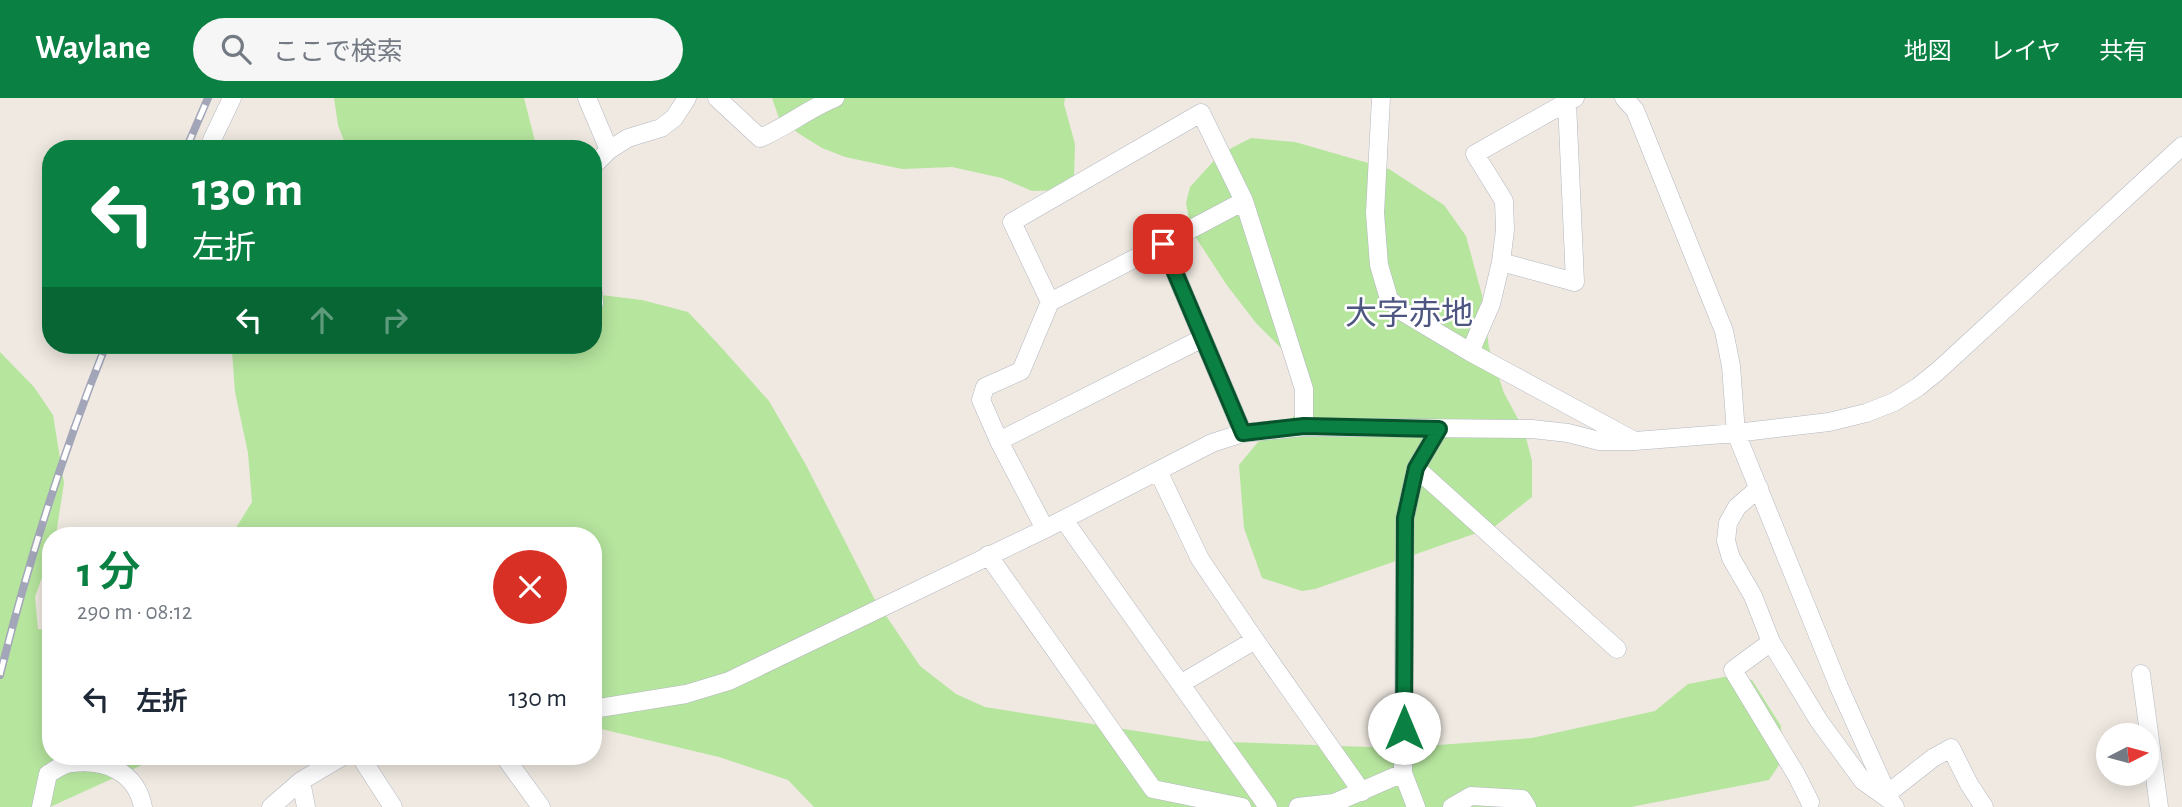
<!DOCTYPE html>
<html lang="ja">
<meta charset="utf-8">
<style>
:root{--surface:#fff;--page:#f6f6f7;--text:#1f2937;--muted:#747a83;--accent:#0b8043}
body{margin:0;font-family:"Alegreya Sans","Noto Sans JP",sans-serif;background:var(--page);color:var(--text);height:100vh;display:flex;flex-direction:column;font-size:26px;white-space:nowrap}
*{box-sizing:border-box;margin:0}
p{font-size:23px;color:var(--muted)}
.icon{flex:none;width:38px;height:38px;fill:none;stroke:currentColor;stroke-width:2;stroke-linecap:round;stroke-linejoin:round}
.map{position:relative;flex:1;overflow:hidden}
.panel{position:absolute;left:42px;top:429px;width:560px;height:238px;display:flex;flex-direction:column;background:var(--surface);border-radius:28px;box-shadow:0 4px 18px #0003}
.panel>*{flex:none}
.top-card{position:absolute;left:42px;top:42px;width:560px;height:214px;border-radius:28px;box-shadow:0 4px 18px #0003;background:#0b8043;color:#fff;overflow:hidden}
.needle{width:46px;rotate:84deg}
.fabs{position:absolute;left:2096px;top:625px;display:grid;gap:14px}
.fabs a{display:grid;place-items:center;width:63px;height:63px;border-radius:50%;background:var(--surface);box-shadow:0 4px 18px #0003;font-size:35px}
.pin{position:absolute;display:grid;place-items:center;width:60px;height:60px;color:#fff;margin:-30px;border-radius:14px;box-shadow:0 4px 10px #0006}
.me{position:absolute;width:77px;margin:-38px;rotate:0deg;stroke-linejoin:round;filter:drop-shadow(0 0 5px #0008)}
.turn{display:flex;align-items:center;gap:24px;height:147px;padding:0 35px;font-size:32px}
.turn .icon{width:91px;height:91px;stroke-width:2.5}
.turn b{display:block;font-size:49px;line-height:60px}
.lanes{display:flex;align-items:center;height:66px;padding:0 35px;background:#0003;justify-content:center;gap:35px;direction:ltr}
.lanes .off{opacity:.35}
.round{display:grid;place-items:center;flex:none;width:74px;height:74px;border-radius:37px;background:var(--page)}
.head{display:flex;align-items:center;justify-content:space-between;height:119px;padding:0 35px}
h1{font-size:42px;font-weight:600;line-height:52px;color:var(--accent)}
ul{padding:0;list-style:none}
li{display:flex;align-items:center;gap:21px;height:105px;padding:0 35px}
li div{flex:1}
li b{display:block;font-size:26px}
li em{font-style:normal}
header{display:flex;align-items:center;gap:42px;box-sizing:border-box;height:98px;padding:0 35px;background:var(--accent);color:#fff}
header strong{font-size:33px}
nav{display:flex;gap:38px;margin-inline-start:auto;font-size:24px}
.search{width:490px;height:63px;background:var(--page);display:flex;align-items:center;gap:18px;box-sizing:border-box;padding:0 24px;border-radius:38px;color:var(--muted);font-size:26px}
.map>svg:first-child{display:block}
</style>
<header>
<strong>Waylane</strong>
<div class="search"><svg class="icon" aria-label="search" viewBox="0 0 24 24"><circle cx="10" cy="10" r="6"/><path d="M15 15l6 6"/></svg>ここで検索</div>
<nav><a>地図</a><a>レイヤ</a><a>共有</a></nav>
</header>
<div class="map">
<svg width="2182" height="709" viewBox="0 0 2182 709">
<rect width="100%" height="100%" fill="#efe9e1"/>
<!-- green -->
<path fill="#b6e59e" d="M334,0H524L537,51H347L338,27Z
M772,0H1065L1064,6L1075,46L1074,78L1061,92L1032,93L1002,80L952,69L902,71L845,59L822,50L798,35L779,20Z
M1251,40L1295,44L1389,71L1444,107L1466,138L1482,197L1489,250L1504,295L1524,332L1532,363V399L1494,429L1315,491L1302,493L1262,480L1244,430L1239,367L1258,344L1287,325L1304,308L1286,255L1256,225L1226,186L1191,132L1186,105L1190,89L1220,56Z
M593,196L642,202L688,214L720,248L769,303L806,367L874,500L920,568L956,596L985,609L1200,643L1398,650L1532,640L1655,613L1688,586L1724,579L1752,582L1781,628L1783,661L1769,682L1631,709H814L788,682L719,659L593,629V438H231L252,404L248,355L235,294L232,253L235,247H593Z
M0,254L34,289L53,317L64,385L56,437L51,438V454L35,499L38,531L51,532V658H152L140,668L50,709H0Z"/>
<g fill="none" stroke-linecap="round" stroke-linejoin="round">
<defs>
<path id="minor" d="M587,0L609,52L628,40L661,30L674,20L687,0
M717,0L760,40C786,29 808,11 835,0
M1381,0L1375,115L1379,167L1389,201L1403,214L1470,254L1631,341
M1624,0L1635,12L1724,233L1731,268L1736,335L1839,589L1890,702L1895,709
M1567,4L1575,184L1501,164L1505,132L1504,103L1475,56L1567,4L1575,0
M212,51V42L232,0
M593,68L609,52
M1163,146L1244,103
M593,195L594,205
M1050,204L1012,124L1201,15L1244,103L1304,291V329
M1470,254L1491,206L1501,164
M999,343L1203,240
M1416,370L1617,551
M1158,373L1200,461L1255,542L1362,694
M1759,390L1737,409L1728,425L1726,443L1731,460L1753,498L1771,544L1819,623L1863,683L1890,702
M1064,422L1268,709
M1045,431L999,343L981,302L985,289L1021,273L1050,204L1163,146L1243,335
M988,457L1153,691L1242,709
M1771,544L1733,572L1797,678L1810,704
M2141,576L2159,709
M1182,585L1255,542
M593,611L686,596L729,583L1045,431L1212,345L1243,335L1304,329L1532,331L1568,335L1599,343H1635L1736,335L1829,324L1866,315L1894,304L1918,289L1939,272L2182,48
M360,658L393,709
M504,658L541,709
M1403,675L1416,709
M301,683L306,709
M1887,696L1933,660L1951,650L1969,686L1984,709
M41,709L48,676C55,672 64,665 72,665C106,661 136,674 143,709
M271,709L301,683L343,658
M1298,709L1334,705L1403,675L1405,420L1416,370L1439,331
M1452,709L1471,698L1522,701L1527,709"/>
</defs>
<!-- minor casing -->
<use href="#minor" stroke="#b4b7c1" stroke-width="19"/>
<!-- minor -->
<use href="#minor" stroke="#fff" stroke-width="18"/>
<defs>
<path id="rail" d="M186,51L208,0
M0,577C28,465 63,354 106,247"/>
</defs>
<!-- rail casing -->
<use href="#rail" stroke="#a3a6b8" stroke-width="8"/>
<!-- rail -->
<use href="#rail" stroke="#fff" stroke-width="5" stroke-dasharray="16" stroke-linecap="butt"/>
</g>
<g fill="none" stroke-linecap="round" stroke-linejoin="round">
<defs>
<path id="route" d="M1163,146L1243,335L1304,328L1439,331L1416,370L1405,420L1404,630"/>
</defs>
<!-- route casing -->
<use href="#route" stroke="#07532c" stroke-width="18"/>
<!-- route -->
<use href="#route" stroke="#0b8043" stroke-width="12"/>
</g>
<g text-anchor="middle" dominant-baseline="central" stroke-width="5" stroke-linejoin="round" paint-order="stroke">
<!-- quarter labels -->
<g font-size="32" fill="#4d5680" stroke="#fff">
<text x="1409" y="216">大字赤地</text>
</g>
</g>
</svg>
<div class="fabs">
<a><svg class="needle" viewBox="-14 -14 28 28"><path d="M0-13l5 13h-10z" fill="#e53935"/><path d="M0 13l5-13h-10z" fill="#747a83"/></svg></a>
</div>
<div class="pin" style="left:1163px;top:146px;background:#d93025"><svg class="icon" aria-label="arrive" viewBox="0 0 24 24"><path d="M6 21V4h12l-3 4 3 4H6"/></svg></div>
<svg class="me" style="left:1404px;top:630px" viewBox="-20 -20 40 40"><circle r="19" fill="#fff"/><path d="M0-13L10 11 0 6-10 11z" fill="#0b8043"/></svg>
<div class="top-card">
<div class="turn"><svg class="icon" aria-label="left" viewBox="0 0 24 24"><path d="M17 20v-9H6M10 6l-5 5 5 5"/></svg><div><b>130 m</b>左折</div></div>
<div class="lanes"><svg class="icon" aria-label="left" viewBox="0 0 24 24"><path d="M17 20v-9H6M10 6l-5 5 5 5"/></svg><svg class="icon off" aria-label="ahead" viewBox="0 0 24 24"><path d="M12 20V5M6 11l6-6 6 6"/></svg><svg class="icon off" aria-label="right" viewBox="0 0 24 24"><path d="M7 20v-9h11M14 6l5 5-5 5"/></svg></div>
</div>
<section class="panel">
<div class="head"><div><h1>1 分</h1><p>290 m · 08:12</p></div><a class="round" style="background:#d93025;color:#fff"><svg class="icon" aria-label="close" viewBox="0 0 24 24"><path d="M6 6l12 12M18 6L6 18"/></svg></a></div>
<ul>
<li><svg class="icon" aria-label="left" viewBox="0 0 24 24"><path d="M17 20v-9H6M10 6l-5 5 5 5"/></svg><div><b>左折</b></div><em>130 m</em></li>
</ul>
</section>
</div>
